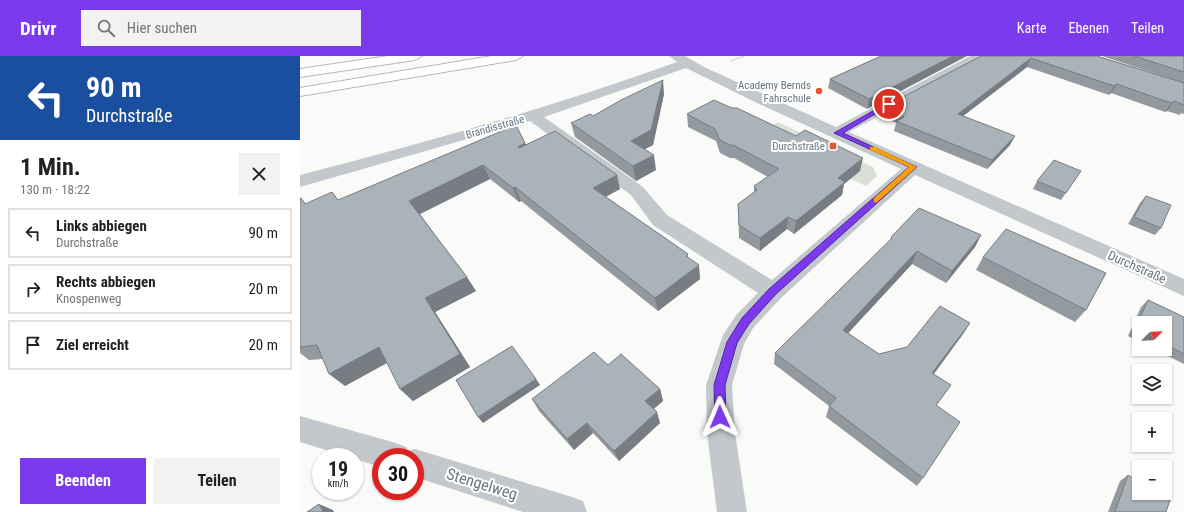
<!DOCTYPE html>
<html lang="de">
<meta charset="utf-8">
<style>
:root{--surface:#fff;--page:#f2f2f2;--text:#202124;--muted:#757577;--line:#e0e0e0;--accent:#7c3aed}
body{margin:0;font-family:"Roboto Condensed",sans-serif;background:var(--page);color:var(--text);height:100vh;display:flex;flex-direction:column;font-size:15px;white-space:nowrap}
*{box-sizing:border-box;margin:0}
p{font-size:13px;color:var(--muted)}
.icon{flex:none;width:22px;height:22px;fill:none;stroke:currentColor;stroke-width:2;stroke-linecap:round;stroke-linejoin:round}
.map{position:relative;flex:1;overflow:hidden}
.details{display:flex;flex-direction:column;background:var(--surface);width:300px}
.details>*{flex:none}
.hud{background:#1a4fa0;color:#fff;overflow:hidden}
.needle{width:26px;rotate:67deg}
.buttons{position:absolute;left:832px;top:260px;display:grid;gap:8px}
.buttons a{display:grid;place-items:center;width:40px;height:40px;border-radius:0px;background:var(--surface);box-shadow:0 1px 3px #0004;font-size:20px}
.speed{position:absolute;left:12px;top:392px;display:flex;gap:8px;font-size:20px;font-weight:700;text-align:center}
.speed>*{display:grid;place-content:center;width:52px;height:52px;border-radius:50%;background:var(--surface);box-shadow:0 1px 3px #0004;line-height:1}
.speed small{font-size:10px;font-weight:400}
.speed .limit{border:6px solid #d22;background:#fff;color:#111}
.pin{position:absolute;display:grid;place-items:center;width:34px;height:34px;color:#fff;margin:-17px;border:2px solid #fff;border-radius:50%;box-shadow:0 1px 4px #0007}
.me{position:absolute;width:44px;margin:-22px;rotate:359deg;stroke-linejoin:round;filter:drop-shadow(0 0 3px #0008)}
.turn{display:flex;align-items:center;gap:14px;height:84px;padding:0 20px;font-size:18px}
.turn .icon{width:52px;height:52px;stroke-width:2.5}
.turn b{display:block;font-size:28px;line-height:34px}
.round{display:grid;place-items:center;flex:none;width:42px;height:42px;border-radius:0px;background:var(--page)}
.head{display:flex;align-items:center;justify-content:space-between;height:68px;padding:0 20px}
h1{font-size:24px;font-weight:700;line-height:30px}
.cta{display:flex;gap:8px;margin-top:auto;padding:8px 20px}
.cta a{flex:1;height:46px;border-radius:0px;background:var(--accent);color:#fff;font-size:16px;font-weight:700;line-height:46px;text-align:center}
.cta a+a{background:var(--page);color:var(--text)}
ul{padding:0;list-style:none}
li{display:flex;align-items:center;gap:12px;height:50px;margin:0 8px 6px;padding:0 12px;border:2px solid var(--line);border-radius:0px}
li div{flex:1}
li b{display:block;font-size:15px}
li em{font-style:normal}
header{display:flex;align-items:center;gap:24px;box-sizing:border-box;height:56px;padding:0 20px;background:var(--accent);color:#fff}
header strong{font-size:19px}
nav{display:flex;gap:22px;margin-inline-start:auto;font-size:14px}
.search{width:280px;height:36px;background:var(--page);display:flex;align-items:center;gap:10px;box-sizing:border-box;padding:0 14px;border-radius:0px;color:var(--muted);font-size:15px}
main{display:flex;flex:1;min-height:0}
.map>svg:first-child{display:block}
</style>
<header>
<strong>Drivr</strong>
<div class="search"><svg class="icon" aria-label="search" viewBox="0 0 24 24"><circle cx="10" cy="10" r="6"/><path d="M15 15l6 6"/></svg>Hier suchen</div>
<nav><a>Karte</a><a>Ebenen</a><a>Teilen</a></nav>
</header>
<main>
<section class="details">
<div class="hud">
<div class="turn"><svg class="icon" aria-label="left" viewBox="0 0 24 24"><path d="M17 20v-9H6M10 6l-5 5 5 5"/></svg><div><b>90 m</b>Durchstraße</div></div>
</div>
<div class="head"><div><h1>1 Min.</h1><p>130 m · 18:22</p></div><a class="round"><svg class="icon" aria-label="close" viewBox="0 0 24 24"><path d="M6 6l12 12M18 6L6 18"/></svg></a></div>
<ul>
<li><svg class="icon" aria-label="left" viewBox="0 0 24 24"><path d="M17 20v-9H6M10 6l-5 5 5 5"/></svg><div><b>Links abbiegen</b><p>Durchstraße</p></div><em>90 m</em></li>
<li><svg class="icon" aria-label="right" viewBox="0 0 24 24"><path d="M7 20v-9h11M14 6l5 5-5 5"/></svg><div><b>Rechts abbiegen</b><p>Knospenweg</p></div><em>20 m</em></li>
<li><svg class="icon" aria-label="arrive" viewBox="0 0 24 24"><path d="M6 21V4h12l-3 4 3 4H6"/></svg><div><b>Ziel erreicht</b></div><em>20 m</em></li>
</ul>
<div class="cta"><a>Beenden</a><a>Teilen</a></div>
</section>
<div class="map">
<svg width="884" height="456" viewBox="0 0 884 456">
<rect width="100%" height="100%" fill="#fafaf8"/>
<!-- green -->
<path fill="#dadfd7" d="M478,66L573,111L577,120L566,130L544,120L467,74Z"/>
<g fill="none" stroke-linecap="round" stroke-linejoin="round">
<defs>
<path id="highway" d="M88,0H122L115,4L0,21V13Z
M192,0H223L216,4L0,40V32Z"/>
</defs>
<!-- highway casing -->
<use href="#highway" stroke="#b4b9bd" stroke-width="2"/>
<!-- path -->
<path stroke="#bbbfc2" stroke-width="1.5" stroke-dasharray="1.5 1.5" stroke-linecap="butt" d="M431,5L444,0"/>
<!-- minor -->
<path fill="#c3c8cc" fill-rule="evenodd" d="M369,0H385L406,12L536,71L670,0H687L685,3L549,76L884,223V240L615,119L481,242L453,272L444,288L432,329L435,377L447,456H417L407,377L406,329L423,279L437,258L458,237L353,169L331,139L230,65L0,131V119C127,86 253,51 377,6ZM386,12L457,47L601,113L472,224L367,159L343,131L244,61Z
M0,360L96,387L106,391L108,395L115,393L272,441L283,445L287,456H223L115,421V401H81V411L55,403V401H49L0,386Z"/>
<!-- highway -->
<use href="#highway" fill="#fff" fill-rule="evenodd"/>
</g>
<!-- wall -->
<path fill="#929a9f" d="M581,0L567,53L528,32L530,23Z
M681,0H797L884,27V58L881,57L880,59L867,55L865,56L811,37L809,39L727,11L663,60L710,89L687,113L594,75L596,67L582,60L584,51Z
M802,0H884V27Z
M364,38L353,89L345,93L356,114L336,125L275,81L271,67Z
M387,58L560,115L544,128L542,139L494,178L487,173L460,195L439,182L438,148L454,136V130L468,121L434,102H430L420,97L416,85L388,71Z
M226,88L320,133L306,141L388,198V202L400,223L358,255L221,145L219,146L190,123L120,158L176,235L135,256L170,311L113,345L100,333L87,307L45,330L23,303L9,304L0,297V142H1L6,148L38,144Z
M781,115L761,144L733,133L737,125Z
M846,140L861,172L855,179L828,168L840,147Z
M681,179L675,191L646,227L612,208L548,277L579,298L607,291L670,267L663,278L634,318L644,339L636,349L623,422L617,430L526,361L529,350L474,308L475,297L590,185L591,181Z
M683,201L786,254L775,266L676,214Z
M848,244L884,261V308L854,293H865V267H839V286L828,280L841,251Z
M308,309L360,333L363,345L353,353L360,367L319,405L293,377L274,394L239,355L232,343Z
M828,419L866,456H808L820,425Z"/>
<!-- shaded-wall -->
<path fill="#777d82" d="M653,0H667L567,53L569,43Z
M731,2L727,11L654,67L658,58Z
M363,24L364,38L353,89L334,99L331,85Z
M817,28L811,37L809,39L814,30Z
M874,45L867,55L865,56L871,47Z
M715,80L710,89L687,113L692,104Z
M225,87L231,101L218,91Z
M354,99L356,114L336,125L333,110Z
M563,102L560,115L544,128L542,139L494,178L496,165L538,122Z
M183,109L190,123L118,159L109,145Z
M317,119L320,133L297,145L293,132Z
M215,131L221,145L219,146L213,132Z
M488,161L487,173L460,195V182Z
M681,179L675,191L646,227L652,215Z
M617,195L612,208L540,286L543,274Z
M399,209L400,223L358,255L355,242Z
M167,221L176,235L135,256L170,311L113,345L100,333L125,242Z
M670,267L663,278L626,328L632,317Z
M79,291L92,304L45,330L29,318Z
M236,323L240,329L183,367L178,361Z
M651,329L644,339L629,359L636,349Z
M360,333L363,345L349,357L345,345Z
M357,356L360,367L319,405L314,395Z
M287,367L293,377L274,394L267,383Z
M19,448L33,454L34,456H23Z"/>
<!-- building -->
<path fill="#aab3b9" stroke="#777d82" d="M581,0H653L569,43L530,23Z
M681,0H797L884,27V49L874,45L871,47L817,28L814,30L731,2L658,58L715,80L692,104L596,65L604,61L584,51Z
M834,0H884V16Z
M363,24L351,74L331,85L354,99L333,110L271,67L290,58L293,60L321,44Z
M414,44L432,52H437L496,80L505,74L563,102L538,122L545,126L496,165L488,161L460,182L439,169L438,148L457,134L454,130L479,113L433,89H430L420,84L415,73L387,58Z
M216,69L225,87L218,91L219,92L255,75L317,119L293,132L388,198L386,200L399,209L355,242L215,131L213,132L183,109L109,145L167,221L125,242L160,298L100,333L79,291L29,318L17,289L0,291V142H1L5,148L32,136L38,144Z
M754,104L781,115L766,137L737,125Z
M846,140L871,149L861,172L834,161Z
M619,152L681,179L652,215L617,195L543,274L579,298L607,291L640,250L670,267L632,317L651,329L636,349L660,366L623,422L529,350L536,342L475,297L592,182L591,181Z
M706,173L806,217L786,254L683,201Z
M848,244L884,261V298L865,288V267H839V275L835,273Z
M212,290L236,323L178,361L156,324Z
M294,296L308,309L321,298L360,333L345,345L357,356L314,395L287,367L267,383L232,343Z
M828,419L839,426V437H858L870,444L866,456H815Z
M19,448L23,456H7Z"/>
<!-- route -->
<path fill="#7c3aed" stroke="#51269a" d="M587,47L592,48L543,77L617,111L476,238L449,268L437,287L425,329L426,361L424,365L420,366L416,365L415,361L414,329L427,286L442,262L469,233L609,111L534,77Z"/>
<!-- slow -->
<path fill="#f59e0b" d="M570,91H575L617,111L576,147L574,146V142L609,111L570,94Z"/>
<!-- markers -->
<g fill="#e4572e" stroke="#fff" stroke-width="1.5">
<circle cx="519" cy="35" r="4"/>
<rect x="529" y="86" width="8" height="8" rx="2"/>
</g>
<g text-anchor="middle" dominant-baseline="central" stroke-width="4" stroke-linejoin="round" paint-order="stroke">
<!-- far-poi labels -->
<g font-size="11" fill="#657683" stroke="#fff" text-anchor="end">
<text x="511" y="29">Academy Bernds<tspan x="511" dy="13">Fahrschule</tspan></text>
<text x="525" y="90">Durchstraße</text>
</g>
<!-- far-street labels -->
<g font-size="11" fill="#657683" stroke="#fff">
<text transform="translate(195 71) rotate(-16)">Brandisstraße</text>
</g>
<!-- street labels -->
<g font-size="13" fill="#657683" stroke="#fff">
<text transform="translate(837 211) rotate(24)">Durchstraße</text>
</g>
<!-- near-street labels -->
<g font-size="16" fill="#657683" stroke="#fff">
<text transform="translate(182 428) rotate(17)">Stengelweg</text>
</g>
</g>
</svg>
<div class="buttons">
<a><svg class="needle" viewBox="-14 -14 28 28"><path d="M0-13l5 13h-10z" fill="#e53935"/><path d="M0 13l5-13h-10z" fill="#757577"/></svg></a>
<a><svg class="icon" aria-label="layers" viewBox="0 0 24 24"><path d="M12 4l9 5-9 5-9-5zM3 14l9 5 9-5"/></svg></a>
<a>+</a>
<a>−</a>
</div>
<div class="speed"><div>19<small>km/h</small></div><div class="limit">30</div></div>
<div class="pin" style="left:589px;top:48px;background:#d93025"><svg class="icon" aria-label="arrive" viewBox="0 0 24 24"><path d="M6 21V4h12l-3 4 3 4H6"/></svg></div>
<svg class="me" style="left:420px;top:361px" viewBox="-20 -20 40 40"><path d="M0-17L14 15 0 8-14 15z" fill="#7c3aed" stroke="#fff" stroke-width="4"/></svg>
</div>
</main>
